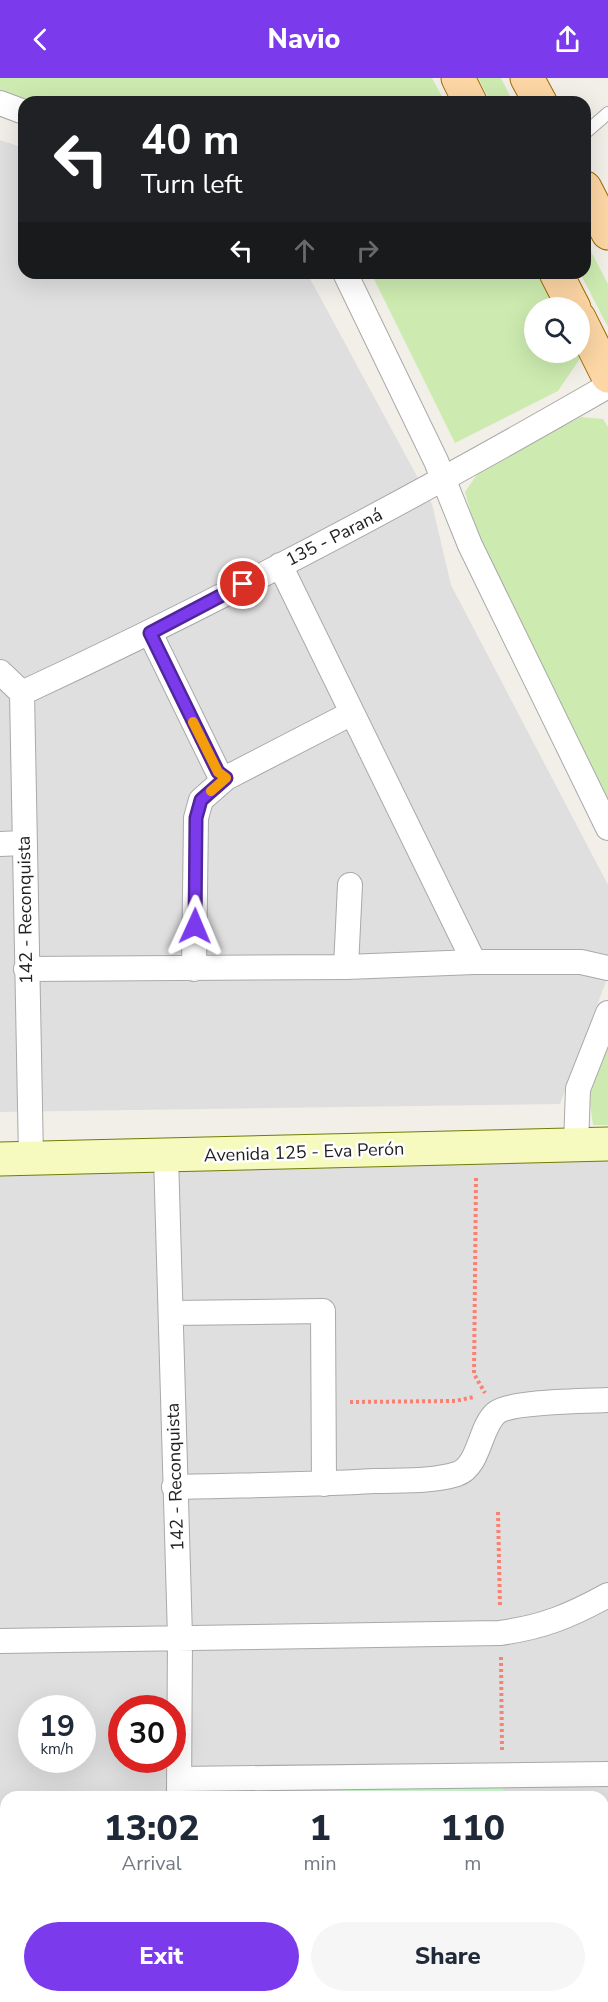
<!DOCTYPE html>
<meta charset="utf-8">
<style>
:root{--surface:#fff;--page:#f6f6f7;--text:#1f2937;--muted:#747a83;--accent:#7c3aed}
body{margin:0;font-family:"Nunito Sans",sans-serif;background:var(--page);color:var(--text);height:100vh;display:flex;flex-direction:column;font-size:22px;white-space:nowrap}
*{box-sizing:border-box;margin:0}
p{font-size:20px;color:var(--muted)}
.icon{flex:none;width:33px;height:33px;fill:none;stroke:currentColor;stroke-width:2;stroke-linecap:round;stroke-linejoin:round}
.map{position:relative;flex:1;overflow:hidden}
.drawer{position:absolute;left:0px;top:1713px;width:609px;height:212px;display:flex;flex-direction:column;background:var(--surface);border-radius:18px 18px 0 0;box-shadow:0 6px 24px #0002}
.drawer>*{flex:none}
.banner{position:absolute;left:18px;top:18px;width:573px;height:183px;border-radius:18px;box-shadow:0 6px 24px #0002;background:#202124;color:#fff;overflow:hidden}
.buttons{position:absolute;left:524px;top:219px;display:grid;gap:12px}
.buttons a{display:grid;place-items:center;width:66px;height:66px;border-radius:50%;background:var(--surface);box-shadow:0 6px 24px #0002;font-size:30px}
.speed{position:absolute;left:18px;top:1617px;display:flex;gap:12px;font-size:30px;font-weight:700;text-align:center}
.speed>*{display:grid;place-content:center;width:78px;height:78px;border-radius:50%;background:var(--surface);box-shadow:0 6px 24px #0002;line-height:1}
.speed small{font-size:15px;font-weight:400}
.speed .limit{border:9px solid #d22;background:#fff;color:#111}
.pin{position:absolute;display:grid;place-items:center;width:51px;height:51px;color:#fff;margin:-26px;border:3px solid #fff;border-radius:50%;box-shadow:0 2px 6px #0007}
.me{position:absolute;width:66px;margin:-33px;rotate:1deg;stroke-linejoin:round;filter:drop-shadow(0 0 4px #0008)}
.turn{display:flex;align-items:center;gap:21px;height:126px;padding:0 24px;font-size:27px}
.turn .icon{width:78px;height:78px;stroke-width:2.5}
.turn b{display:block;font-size:42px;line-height:51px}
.lanes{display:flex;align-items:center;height:57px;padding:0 24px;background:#0003;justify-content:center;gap:30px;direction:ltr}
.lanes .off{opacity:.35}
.eta{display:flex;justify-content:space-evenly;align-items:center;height:102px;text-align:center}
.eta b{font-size:36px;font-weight:800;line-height:42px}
.button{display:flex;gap:12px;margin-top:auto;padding:12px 24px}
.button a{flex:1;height:69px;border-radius:36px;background:var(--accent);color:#fff;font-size:24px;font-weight:800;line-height:69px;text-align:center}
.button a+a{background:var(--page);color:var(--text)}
header{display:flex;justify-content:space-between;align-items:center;height:78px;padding:0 24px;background:var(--accent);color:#fff;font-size:27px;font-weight:800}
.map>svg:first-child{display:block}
</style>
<header><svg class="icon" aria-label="back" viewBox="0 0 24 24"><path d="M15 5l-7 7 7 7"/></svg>Navio<svg class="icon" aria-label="share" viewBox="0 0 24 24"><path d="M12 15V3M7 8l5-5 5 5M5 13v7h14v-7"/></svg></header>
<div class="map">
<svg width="608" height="1924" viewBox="0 0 608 1924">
<rect width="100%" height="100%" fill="#f2efe9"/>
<!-- residential -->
<path fill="#e0dfdf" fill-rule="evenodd" d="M0,62L24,70V195H307L432,426L451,507L608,807V898L560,1026L0,1034Z
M608,1083V1924H0V1091ZM32,1630H82V1682H32ZM122,1630H172V1682H122ZM6,1719H603V1918H6Z"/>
<!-- grass -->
<path fill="#cdebb0" d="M0,0H432L445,24H30L0,15Z
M478,0H501L513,24H491Z
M585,162L608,206V249L580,195H585Z
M371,195H536L554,229L534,230V274L578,275L581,279L558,313L455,365Z
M581,339L603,341L608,349V735L480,468L465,414L482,389Z
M608,965V1047H593L588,1011Z"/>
<!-- park -->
<path fill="#c8facc" d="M503,1698V1719H341L340,1701Z"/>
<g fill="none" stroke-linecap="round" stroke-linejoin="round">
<defs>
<path id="lane" d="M585,55L608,35"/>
<path id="street" d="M0,25L24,34
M345,195L436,383L470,467L608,750
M280,487L474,884H581L608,890
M150,555L218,694L226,700
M0,594L22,615L31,1080
M22,615C222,522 417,418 608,308
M0,766L23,765
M346,889L350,807
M26,891L346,889L474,884
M194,891L196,740L201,722L226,700L352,635
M576,1067L578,1011L608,935
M166,1078L180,1559L179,1719
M171,1235L323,1233L324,1406
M174,1409C241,1407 308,1407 375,1403C402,1402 431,1404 457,1396C480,1388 479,1350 496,1335C511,1323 585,1323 608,1322
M0,1563L500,1555C543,1549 570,1538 608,1517
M179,1701L608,1696
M183,1918L184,1924"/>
<path id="secondary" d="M0,1081L608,1066"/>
<path id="primary" d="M458,0L470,24
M527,0L540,24
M585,110L608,155
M556,195L574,230
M579,240L608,298"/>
</defs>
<!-- lane casing -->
<use href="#lane" stroke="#a9a9a9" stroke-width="14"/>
<!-- street casing -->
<use href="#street" stroke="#a9a9a9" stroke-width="26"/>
<!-- secondary casing -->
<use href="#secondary" stroke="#707d05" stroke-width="35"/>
<!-- primary casing -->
<use href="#primary" stroke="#a06b00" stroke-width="35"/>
<!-- path -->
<path stroke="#fa8072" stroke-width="4" stroke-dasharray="3 3" stroke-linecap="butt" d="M476,1100L474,1296L485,1315
M350,1324L455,1323L474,1319
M498,1434L500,1529
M501,1579L502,1673
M510,1918L511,1924"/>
<!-- lane -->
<use href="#lane" stroke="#fff" stroke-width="12"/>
<!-- street -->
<use href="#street" stroke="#fff" stroke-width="24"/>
<!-- secondary -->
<use href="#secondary" stroke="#f7fabf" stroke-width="33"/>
<!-- primary -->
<use href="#primary" stroke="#fcd6a4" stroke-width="33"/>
</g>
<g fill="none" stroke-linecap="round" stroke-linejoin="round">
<defs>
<path id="route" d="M195,848L196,740L201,722L226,700L218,694L150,555L243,506"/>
</defs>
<!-- route casing -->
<use href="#route" stroke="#51269a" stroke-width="15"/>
<!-- route -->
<use href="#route" stroke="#7c3aed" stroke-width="10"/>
<!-- slow -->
<path stroke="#f59e0b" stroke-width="10" d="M193,644L218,694L226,700L211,713"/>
</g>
<g text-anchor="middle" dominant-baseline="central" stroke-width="5" stroke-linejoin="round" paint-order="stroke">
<!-- street labels -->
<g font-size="18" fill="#222" stroke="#fff">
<text transform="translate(334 459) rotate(-27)">135 - Paraná</text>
<text transform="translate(25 832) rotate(-91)">142 - Reconquista</text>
<text transform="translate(304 1074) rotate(-2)">Avenida 125 - Eva Perón</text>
<text transform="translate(175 1399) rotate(-92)">142 - Reconquista</text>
</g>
</g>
</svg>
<div class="buttons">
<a><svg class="icon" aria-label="search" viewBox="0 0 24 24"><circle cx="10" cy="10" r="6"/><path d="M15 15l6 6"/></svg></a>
</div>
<div class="speed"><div>19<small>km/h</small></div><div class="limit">30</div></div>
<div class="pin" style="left:243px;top:506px;background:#d93025"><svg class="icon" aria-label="arrive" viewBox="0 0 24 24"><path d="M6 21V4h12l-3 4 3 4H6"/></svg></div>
<svg class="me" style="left:195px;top:848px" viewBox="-20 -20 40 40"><path d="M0-17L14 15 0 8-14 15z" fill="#7c3aed" stroke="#fff" stroke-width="4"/></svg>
<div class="banner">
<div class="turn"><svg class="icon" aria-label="left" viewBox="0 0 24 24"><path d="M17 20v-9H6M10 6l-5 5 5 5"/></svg><div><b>40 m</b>Turn left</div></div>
<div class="lanes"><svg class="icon" aria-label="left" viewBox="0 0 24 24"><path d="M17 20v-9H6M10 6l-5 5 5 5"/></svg><svg class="icon off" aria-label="ahead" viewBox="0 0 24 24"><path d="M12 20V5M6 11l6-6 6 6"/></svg><svg class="icon off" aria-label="right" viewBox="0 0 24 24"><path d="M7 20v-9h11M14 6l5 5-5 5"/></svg></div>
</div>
<section class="drawer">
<div class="eta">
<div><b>13:02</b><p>Arrival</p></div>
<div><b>1</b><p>min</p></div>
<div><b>110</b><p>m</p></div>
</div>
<div class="button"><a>Exit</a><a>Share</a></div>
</section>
</div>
